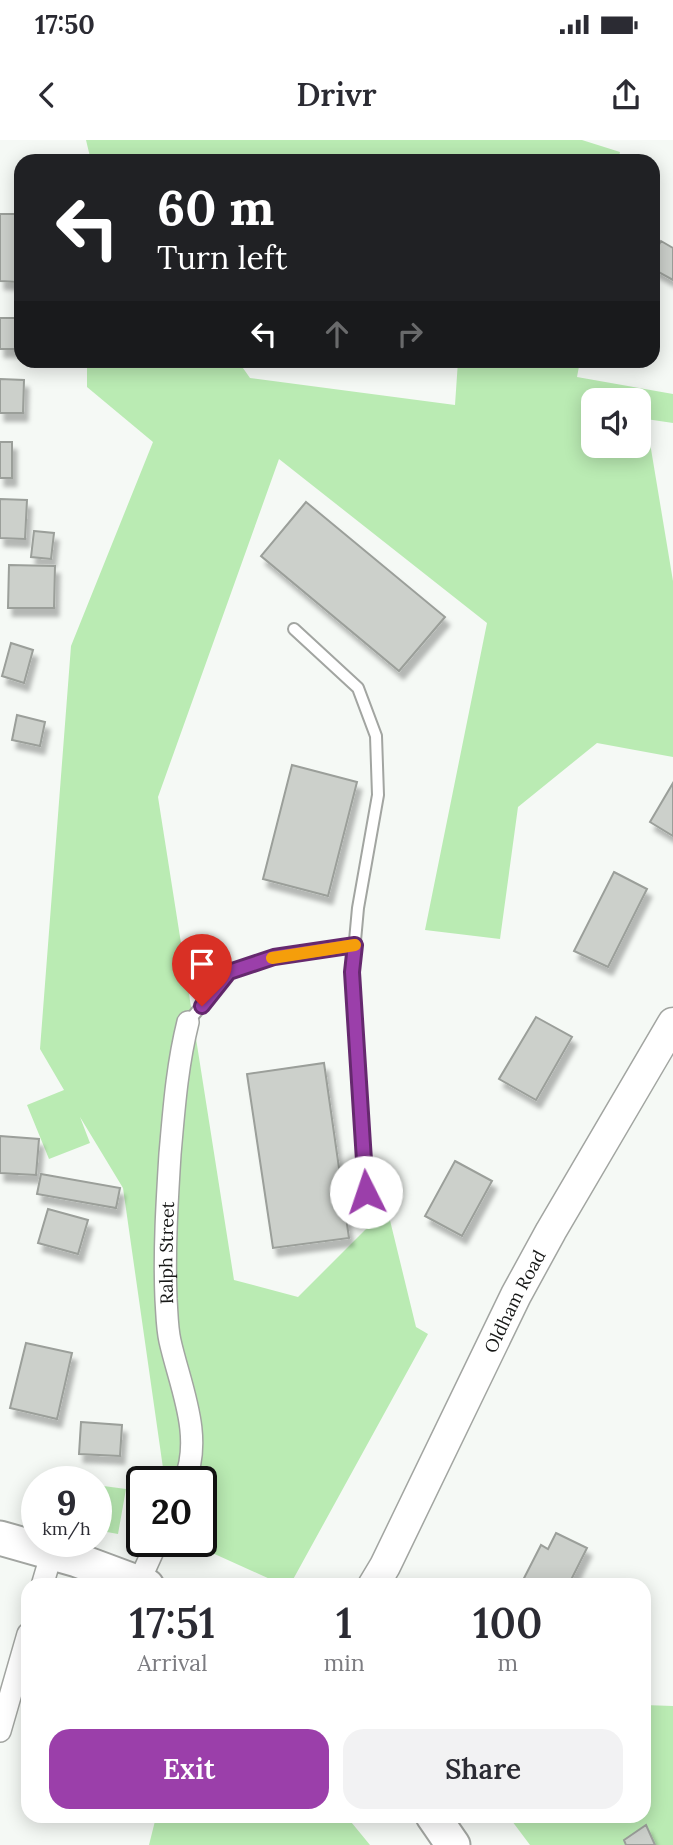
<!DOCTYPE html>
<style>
:root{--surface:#fff;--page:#f2f2f3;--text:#2b2b33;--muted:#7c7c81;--accent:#9b3faa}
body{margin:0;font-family:Lora,serif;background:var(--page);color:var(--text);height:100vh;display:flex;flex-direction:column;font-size:26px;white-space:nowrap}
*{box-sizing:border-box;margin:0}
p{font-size:23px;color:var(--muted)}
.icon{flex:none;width:38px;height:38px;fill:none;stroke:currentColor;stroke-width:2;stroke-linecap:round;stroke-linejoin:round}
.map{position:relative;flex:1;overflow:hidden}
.side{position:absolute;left:21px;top:1438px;width:630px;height:245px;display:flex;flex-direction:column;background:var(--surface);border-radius:21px;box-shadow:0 4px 18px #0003}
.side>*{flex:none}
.hud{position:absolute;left:14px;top:14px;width:646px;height:214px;border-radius:21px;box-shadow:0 4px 18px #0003;background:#202124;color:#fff;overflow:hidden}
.tools{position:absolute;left:581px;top:248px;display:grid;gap:14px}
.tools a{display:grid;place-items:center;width:70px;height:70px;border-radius:14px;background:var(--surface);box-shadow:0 4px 18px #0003;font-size:35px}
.speed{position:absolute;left:21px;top:1326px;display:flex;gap:14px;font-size:35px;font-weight:700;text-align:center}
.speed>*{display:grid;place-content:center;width:91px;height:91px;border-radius:50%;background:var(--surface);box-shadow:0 4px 18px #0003;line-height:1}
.speed small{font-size:18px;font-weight:400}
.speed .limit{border:4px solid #111;border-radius:10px;background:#fff;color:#111}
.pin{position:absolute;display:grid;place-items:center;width:60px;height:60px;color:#fff;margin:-72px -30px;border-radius:50% 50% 50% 0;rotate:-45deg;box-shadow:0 0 7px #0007}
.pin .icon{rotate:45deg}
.me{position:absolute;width:77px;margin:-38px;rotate:356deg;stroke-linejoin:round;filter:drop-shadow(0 0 5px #0008)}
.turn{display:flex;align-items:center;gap:24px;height:147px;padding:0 28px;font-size:32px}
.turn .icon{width:91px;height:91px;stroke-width:2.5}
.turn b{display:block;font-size:49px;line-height:60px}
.lanes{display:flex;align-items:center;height:66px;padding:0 28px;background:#0003;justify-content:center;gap:35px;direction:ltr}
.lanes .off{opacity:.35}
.eta{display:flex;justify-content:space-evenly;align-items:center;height:119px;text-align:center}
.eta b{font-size:42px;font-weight:600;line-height:49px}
.button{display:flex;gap:14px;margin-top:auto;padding:14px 28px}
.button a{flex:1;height:80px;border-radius:21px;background:var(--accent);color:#fff;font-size:28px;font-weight:600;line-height:80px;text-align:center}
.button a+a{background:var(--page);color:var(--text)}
.status{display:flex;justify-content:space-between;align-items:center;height:49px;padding:0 35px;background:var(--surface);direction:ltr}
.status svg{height:19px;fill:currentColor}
header{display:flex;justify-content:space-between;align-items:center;height:91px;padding:0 28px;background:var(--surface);font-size:32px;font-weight:600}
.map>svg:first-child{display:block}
</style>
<div class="status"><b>17:50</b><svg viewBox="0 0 49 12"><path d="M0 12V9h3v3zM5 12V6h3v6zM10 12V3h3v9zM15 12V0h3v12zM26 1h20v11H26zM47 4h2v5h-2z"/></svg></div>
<header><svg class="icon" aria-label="back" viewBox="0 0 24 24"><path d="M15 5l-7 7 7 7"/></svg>Drivr<svg class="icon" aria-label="share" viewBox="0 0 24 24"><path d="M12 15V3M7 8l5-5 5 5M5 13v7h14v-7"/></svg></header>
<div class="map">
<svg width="673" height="1705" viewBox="0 0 673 1705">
<defs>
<filter id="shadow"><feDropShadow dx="4.5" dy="8" stdDeviation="2" flood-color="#0004"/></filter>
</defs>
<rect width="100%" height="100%" fill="#f5f9f5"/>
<!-- green -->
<path fill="#baebb3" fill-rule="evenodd" d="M86,0H582L620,12L618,21H91Z
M87,221H238L250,238L455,265L458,221H580L577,237L673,254V283L646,279L673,441V617L597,603L518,667L500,799L425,790L487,483L279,319L158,657L234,1140L298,1157L387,1068L416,1187L428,1194L290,1445H283L188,1402H201V1342H165L123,1048L80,977L90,1003L49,1019L27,965L64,950L40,909L71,506L153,302L87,247ZM593,261H639V306H593Z
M96,1345L126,1349L118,1394L96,1390Z
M644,1565L673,1566V1705H530L509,1677L644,1676Z
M156,1677H347L370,1705H149Z"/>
<!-- building -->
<path fill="#ccd0cb" stroke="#9b9f9a" stroke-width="2" filter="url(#shadow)" d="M0,74H19L18,142L0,141Z
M661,101L673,108V140L653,129V115Z
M0,178H18L17,209H0Z
M0,239L24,240L23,273H0Z
M0,302H12V338H0Z
M0,359L27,360L25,399L0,398Z
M306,362L445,477L399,531L261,416Z
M34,391L54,393L51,419L31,417Z
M9,425L55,426L54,468H8Z
M11,503L33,510L24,543L2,536Z
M17,575L45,582L40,606L12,600Z
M292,625L357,642L328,756L263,739Z
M673,643V696L650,682Z
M614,732L647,749L608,827L574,811Z
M536,877L572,897L536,960L499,939Z
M324,923L349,1098L273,1108L247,934Z
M0,996L39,999L36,1035L0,1033Z
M455,1021L492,1041L462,1096L425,1076Z
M41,1034L120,1048L116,1068L37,1054Z
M48,1069L88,1080L78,1114L38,1103Z
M26,1203L72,1213L57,1279L10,1268Z
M81,1282L122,1285L120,1316L79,1314Z
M556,1393L587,1408L568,1446H520L541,1405L548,1409Z
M646,1685L655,1705H626L624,1700Z"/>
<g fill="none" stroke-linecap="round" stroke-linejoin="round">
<defs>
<path id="lane" d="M294,489L358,548L376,596L378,655L358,768L352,833L366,1053
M188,882L229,833L274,817L355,805"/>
<g id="street">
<path id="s1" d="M184,1342C204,1297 180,1246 170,1201C167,1188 167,1173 166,1159C164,1111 167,1062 170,1014C174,969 177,926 188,882"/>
<path d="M139,1442L157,1402"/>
<path d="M42,1446L52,1412"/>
<path d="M0,1591L28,1494"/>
</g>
<g id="secondary">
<path id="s2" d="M373,1446L385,1426L516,1155L551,1091L673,883"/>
</g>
<path id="primary" d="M0,1398L77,1420L147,1446
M433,1676L453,1705"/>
</defs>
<!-- lane casing -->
<use href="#lane" stroke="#a2a5a1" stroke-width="14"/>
<!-- street casing -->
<use href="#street" stroke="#a2a5a1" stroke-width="24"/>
<!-- secondary casing -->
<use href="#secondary" stroke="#a2a5a1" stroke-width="33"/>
<!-- primary casing -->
<use href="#primary" stroke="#a2a5a1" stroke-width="37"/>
<!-- lane -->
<use href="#lane" stroke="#fff" stroke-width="10"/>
<!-- street -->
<use href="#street" stroke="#fff" stroke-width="21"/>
<!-- secondary -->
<use href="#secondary" stroke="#fff" stroke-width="30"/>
<!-- primary -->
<use href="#primary" stroke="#fff" stroke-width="33"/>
</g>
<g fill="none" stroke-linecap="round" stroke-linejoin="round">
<defs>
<path id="route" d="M202,866L229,832L274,817L355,805L352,832L366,1052"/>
</defs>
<!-- route casing -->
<use href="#route" stroke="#65296e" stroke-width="18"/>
<!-- route -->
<use href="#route" stroke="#9b3faa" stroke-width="12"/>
<!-- slow -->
<path stroke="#f59e0b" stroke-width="12" d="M272,818L355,805"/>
</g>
<g text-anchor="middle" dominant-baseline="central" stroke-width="5" stroke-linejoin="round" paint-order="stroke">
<!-- street labels -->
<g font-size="18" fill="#171817" stroke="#f5f9f5">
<text stroke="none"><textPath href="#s1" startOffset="233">Ralph Street</textPath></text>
<text stroke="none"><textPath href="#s2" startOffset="318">Oldham Road</textPath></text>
</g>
</g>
</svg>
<div class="tools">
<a><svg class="icon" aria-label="sound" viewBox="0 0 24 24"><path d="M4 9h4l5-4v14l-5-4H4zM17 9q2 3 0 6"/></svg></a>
</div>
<div class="speed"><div>9<small>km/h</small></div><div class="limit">20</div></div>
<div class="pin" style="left:202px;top:866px;background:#d93025"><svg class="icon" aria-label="arrive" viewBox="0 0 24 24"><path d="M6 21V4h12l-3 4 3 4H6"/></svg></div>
<svg class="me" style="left:366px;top:1052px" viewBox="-20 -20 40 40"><circle r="19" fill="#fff"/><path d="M0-13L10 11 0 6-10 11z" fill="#9b3faa"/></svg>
<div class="hud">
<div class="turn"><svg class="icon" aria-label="left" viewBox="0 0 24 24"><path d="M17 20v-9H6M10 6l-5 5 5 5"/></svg><div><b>60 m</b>Turn left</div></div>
<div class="lanes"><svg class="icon" aria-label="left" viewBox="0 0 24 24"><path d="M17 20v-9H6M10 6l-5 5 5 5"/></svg><svg class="icon off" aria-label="ahead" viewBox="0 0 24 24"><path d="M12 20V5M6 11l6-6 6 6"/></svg><svg class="icon off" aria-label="right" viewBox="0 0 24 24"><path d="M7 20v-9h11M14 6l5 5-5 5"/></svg></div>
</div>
<section class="side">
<div class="eta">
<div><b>17:51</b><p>Arrival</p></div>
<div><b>1</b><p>min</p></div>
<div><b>100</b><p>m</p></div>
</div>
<div class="button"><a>Exit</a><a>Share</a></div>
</section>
</div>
